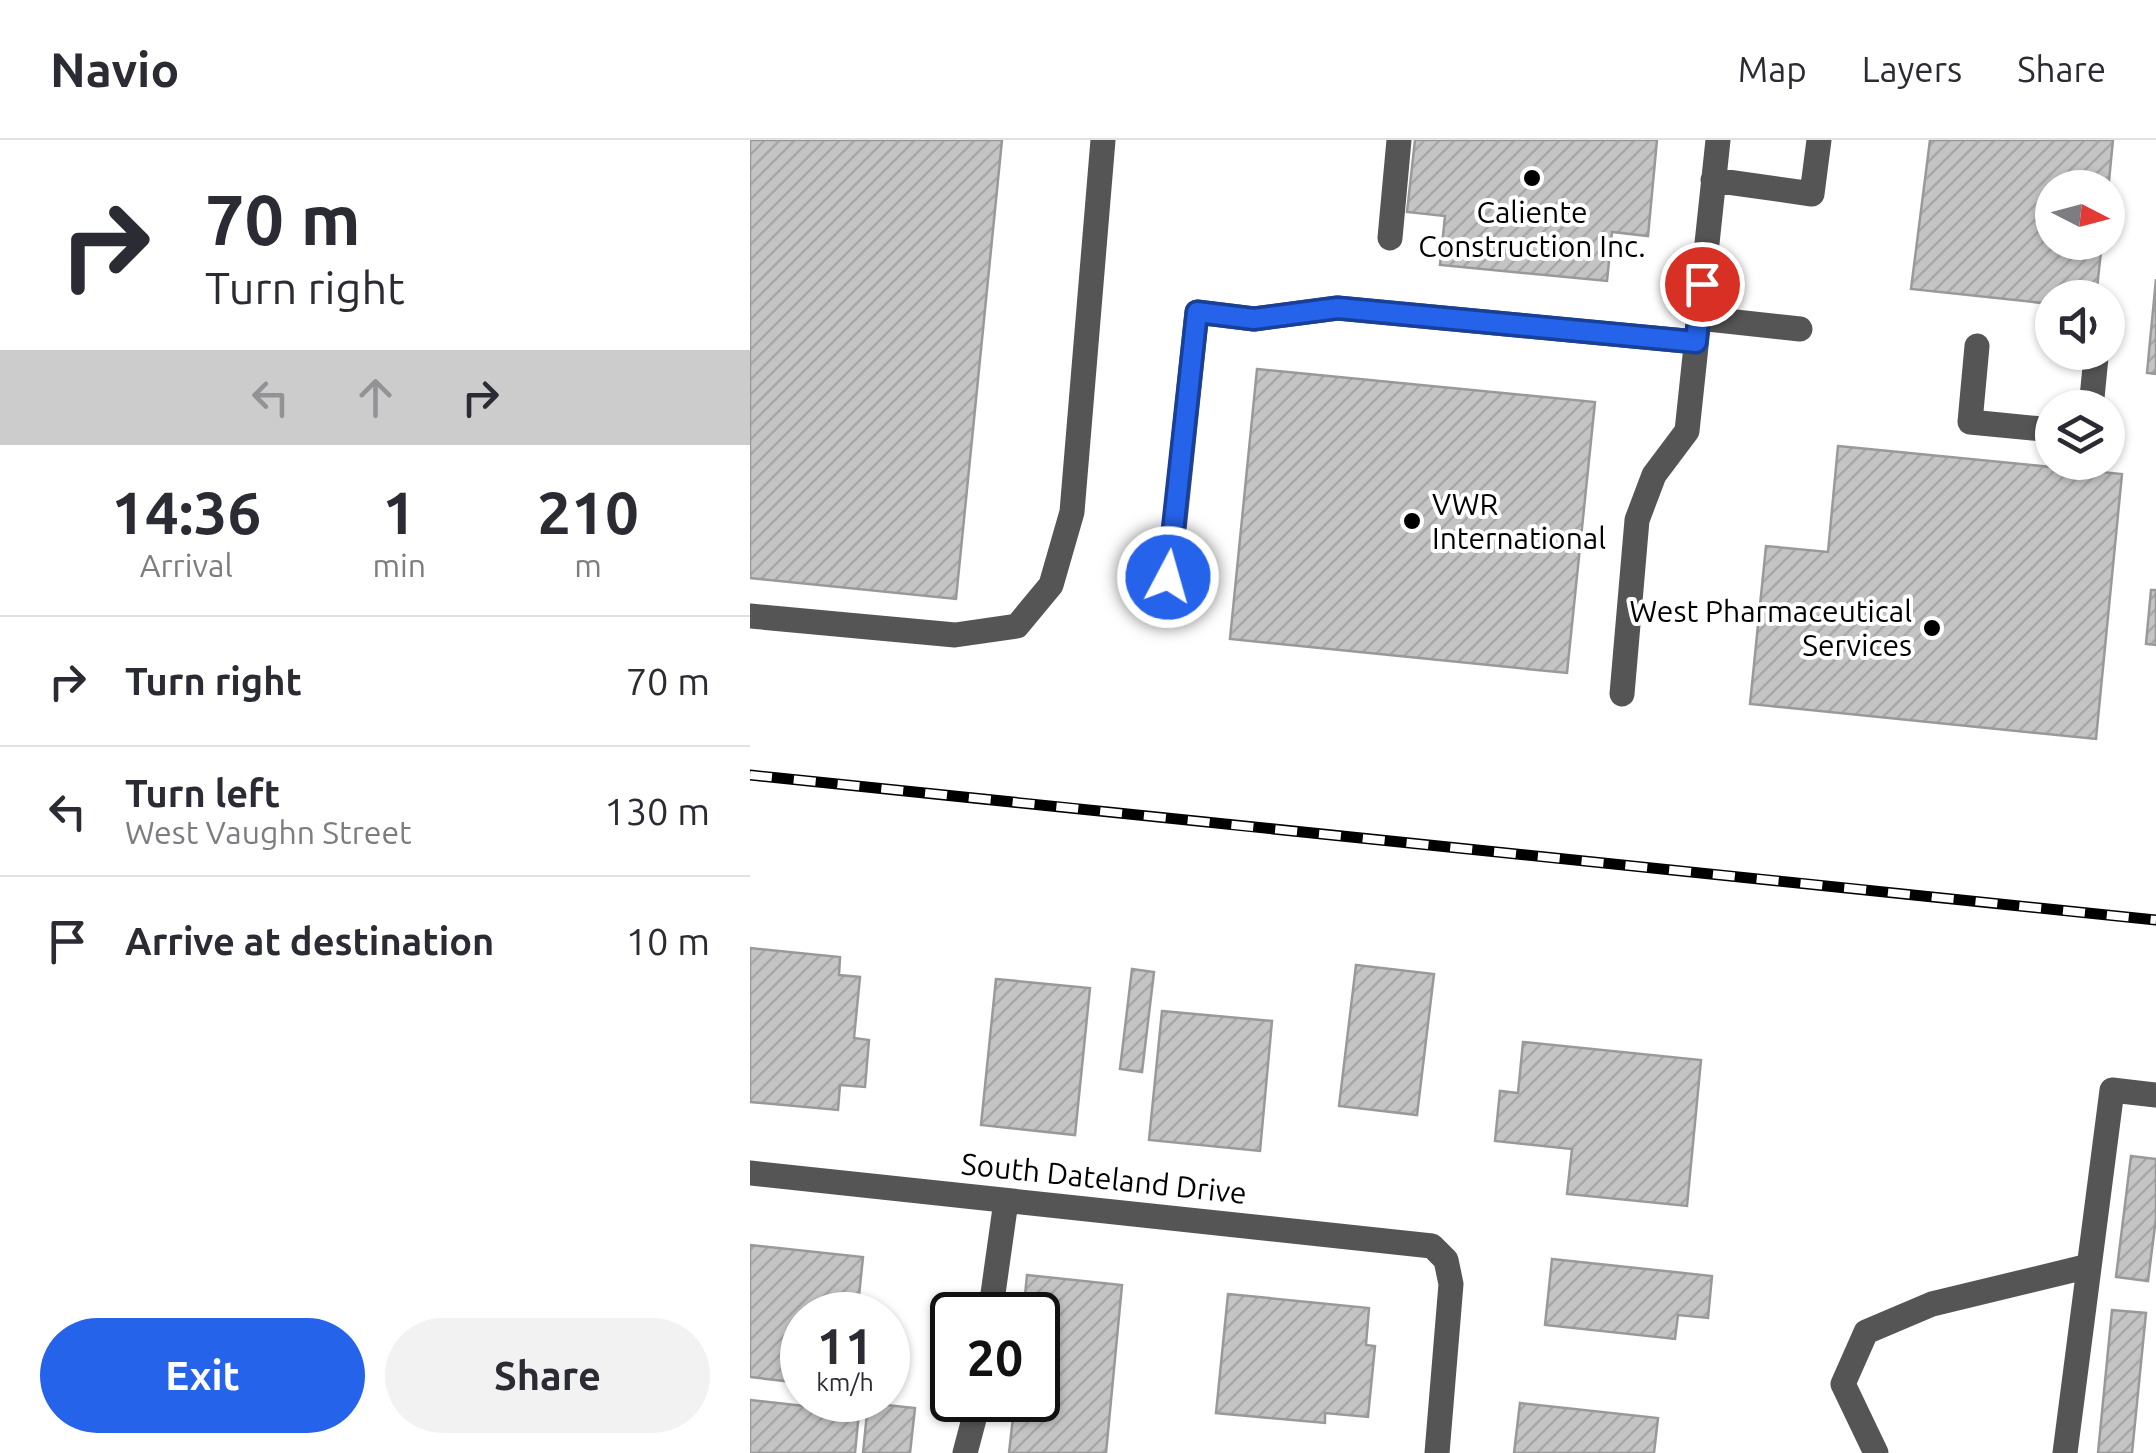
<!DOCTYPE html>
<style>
:root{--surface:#fff;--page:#f2f2f3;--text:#2b2b33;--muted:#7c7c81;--line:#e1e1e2;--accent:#2563eb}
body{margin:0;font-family:Ubuntu,sans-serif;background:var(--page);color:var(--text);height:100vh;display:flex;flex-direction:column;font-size:38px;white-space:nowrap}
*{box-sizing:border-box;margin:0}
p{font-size:32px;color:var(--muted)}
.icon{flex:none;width:55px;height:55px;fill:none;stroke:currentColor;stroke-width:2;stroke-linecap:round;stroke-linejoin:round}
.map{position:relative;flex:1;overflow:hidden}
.details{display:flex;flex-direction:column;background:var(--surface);width:750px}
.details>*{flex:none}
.top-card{background:#fff;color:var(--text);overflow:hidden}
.needle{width:65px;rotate:96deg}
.fabs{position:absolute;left:1285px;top:30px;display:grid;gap:20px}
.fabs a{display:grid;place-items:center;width:90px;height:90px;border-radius:50%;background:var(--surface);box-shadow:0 2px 8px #0004;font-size:50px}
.speed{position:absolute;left:30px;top:1152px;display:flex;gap:20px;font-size:50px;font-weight:700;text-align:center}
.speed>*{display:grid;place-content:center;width:130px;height:130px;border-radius:50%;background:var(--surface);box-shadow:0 2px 8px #0004;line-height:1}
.speed small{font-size:25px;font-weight:400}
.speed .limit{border:5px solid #111;border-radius:15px;background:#fff;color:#111}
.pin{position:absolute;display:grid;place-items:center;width:85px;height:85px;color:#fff;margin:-42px;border:5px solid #fff;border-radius:50%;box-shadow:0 2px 10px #0007}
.me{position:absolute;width:110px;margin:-55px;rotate:6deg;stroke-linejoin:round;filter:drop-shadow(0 0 8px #0008)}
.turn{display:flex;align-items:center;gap:35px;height:210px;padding:0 40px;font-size:45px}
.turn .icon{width:130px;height:130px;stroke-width:2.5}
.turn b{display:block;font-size:70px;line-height:85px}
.lanes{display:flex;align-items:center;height:95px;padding:0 40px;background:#0003;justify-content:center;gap:50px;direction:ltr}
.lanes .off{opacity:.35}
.eta{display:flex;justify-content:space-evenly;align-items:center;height:170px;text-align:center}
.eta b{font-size:60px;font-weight:600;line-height:70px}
.cta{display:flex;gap:20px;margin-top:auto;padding:20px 40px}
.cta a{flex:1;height:115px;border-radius:60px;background:var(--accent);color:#fff;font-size:40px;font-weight:600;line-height:115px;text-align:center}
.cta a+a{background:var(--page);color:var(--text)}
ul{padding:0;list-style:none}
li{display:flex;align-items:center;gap:30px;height:130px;padding:0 40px;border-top:2px solid var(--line)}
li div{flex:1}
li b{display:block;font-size:38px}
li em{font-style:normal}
header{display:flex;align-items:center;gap:60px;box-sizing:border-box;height:140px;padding:0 50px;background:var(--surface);border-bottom:2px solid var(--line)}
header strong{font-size:48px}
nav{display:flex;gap:55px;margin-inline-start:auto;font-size:35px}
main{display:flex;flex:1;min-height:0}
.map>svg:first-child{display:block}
</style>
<header>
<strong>Navio</strong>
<nav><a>Map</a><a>Layers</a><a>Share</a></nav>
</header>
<main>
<section class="details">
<div class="top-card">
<div class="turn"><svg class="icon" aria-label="right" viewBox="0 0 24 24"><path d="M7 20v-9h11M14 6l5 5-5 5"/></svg><div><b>70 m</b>Turn right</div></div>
<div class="lanes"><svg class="icon off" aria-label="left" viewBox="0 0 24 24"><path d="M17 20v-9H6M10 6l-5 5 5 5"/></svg><svg class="icon off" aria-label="ahead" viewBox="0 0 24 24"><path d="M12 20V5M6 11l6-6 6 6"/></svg><svg class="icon" aria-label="right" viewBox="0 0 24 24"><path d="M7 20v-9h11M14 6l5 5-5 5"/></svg></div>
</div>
<div class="eta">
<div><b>14:36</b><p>Arrival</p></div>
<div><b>1</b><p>min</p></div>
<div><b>210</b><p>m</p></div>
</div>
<ul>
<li><svg class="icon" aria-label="right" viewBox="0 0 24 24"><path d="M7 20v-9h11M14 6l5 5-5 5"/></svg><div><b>Turn right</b></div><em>70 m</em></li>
<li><svg class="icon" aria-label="left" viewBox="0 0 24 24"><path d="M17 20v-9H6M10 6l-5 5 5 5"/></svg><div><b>Turn left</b><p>West Vaughn Street</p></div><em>130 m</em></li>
<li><svg class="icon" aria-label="arrive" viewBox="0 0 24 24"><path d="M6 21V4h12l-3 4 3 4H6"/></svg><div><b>Arrive at destination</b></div><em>10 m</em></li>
</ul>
<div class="cta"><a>Exit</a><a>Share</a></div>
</section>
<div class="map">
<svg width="1406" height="1313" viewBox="0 0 1406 1313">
<defs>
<pattern id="building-hatch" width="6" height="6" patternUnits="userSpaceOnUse" patternTransform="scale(2.5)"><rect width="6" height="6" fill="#c4c4c4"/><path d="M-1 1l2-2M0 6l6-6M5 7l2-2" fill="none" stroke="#a7a7a7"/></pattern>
</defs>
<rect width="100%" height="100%" fill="#fff"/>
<!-- building -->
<path fill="url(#building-hatch)" stroke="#999" stroke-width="2.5" d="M0,0H252L206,459L0,438Z
M665,0H907L898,96L862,92L857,141L690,125L695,76L657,72Z
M1180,0H1363L1358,51L1302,48V102H1352L1346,158H1302V164L1161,149Z
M1406,139V234L1397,233Z
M507,229L845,262L817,533L480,499Z
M1088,306L1372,334L1346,599L1000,564L1016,406L1078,412Z
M1401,450H1406V505L1396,504Z
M0,808L90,817L89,835L110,837L104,898L119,900L115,947L90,945L88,970L0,962Z
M606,825L684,834L667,975L589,966Z
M382,829L404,832L392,932L370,929Z
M246,839L340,848L325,995L231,985Z
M412,871L522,881L510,1011L399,1000Z
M773,902L951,920L937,1066L817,1054L822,1009L745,1001L750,951L768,953Z
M1381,1016L1406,1019V1078L1398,1141L1366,1137Z
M0,1105L113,1117L107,1175H52V1243L0,1237Z
M802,1119L962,1136L958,1178L928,1175L925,1199L795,1185Z
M277,1135L372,1145L356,1313H259L265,1260H288V1175H273Z
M478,1154L619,1168L616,1205L625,1206L618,1277L575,1273V1283L466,1273Z
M1362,1170L1396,1173L1382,1313H1348Z
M0,1260L109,1272L105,1313H0Z
M118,1263L165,1268L160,1313H113Z
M770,1263L908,1278L904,1313H764Z"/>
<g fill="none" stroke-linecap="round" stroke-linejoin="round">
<!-- minor -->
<path stroke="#555" stroke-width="25" d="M963,40L1062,54L1069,0
M640,98L649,0
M949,178L1050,189
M1227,206L1220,282L1302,290
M1341,268L1346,217
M419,437L447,172L504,179L587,168L946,202
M0,476L205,495L267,486L301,445L322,372L353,0
M872,554L887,380L904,335L937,291L968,0
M0,1033L682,1106L696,1120L701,1144L687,1313
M240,1175L256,1061
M215,1313L229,1260
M1126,1313L1093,1244L1116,1192L1182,1164L1339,1126
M1315,1313L1362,950L1406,955"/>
<defs>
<path id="rail" d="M0,635L1406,780"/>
</defs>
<!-- rail casing -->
<use href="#rail" stroke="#000" stroke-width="11"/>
<!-- rail -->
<use href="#rail" stroke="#fff" stroke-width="8" stroke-dasharray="22" stroke-linecap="butt"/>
</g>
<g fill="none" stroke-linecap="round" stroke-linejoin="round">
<defs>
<path id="route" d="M418,437L447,172L504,179L588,168L946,202L952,144"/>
</defs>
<!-- route casing -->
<use href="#route" stroke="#184099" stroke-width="25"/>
<!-- route -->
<use href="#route" stroke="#2563eb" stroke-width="18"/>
</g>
<!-- markers -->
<g fill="#000" stroke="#fff" stroke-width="4">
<circle cx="782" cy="38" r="10"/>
<circle cx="662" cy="381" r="10"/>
<circle cx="1182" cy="488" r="10"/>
</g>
<g text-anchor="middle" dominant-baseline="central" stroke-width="8" stroke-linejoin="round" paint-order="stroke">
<!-- poi labels -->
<g font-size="30" fill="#000" stroke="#fff">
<text x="782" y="72">Caliente<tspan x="782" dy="34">Construction Inc.</tspan></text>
<text x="682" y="364" text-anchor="start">VWR<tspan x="682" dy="34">International</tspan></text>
<text x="1162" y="471" text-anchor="end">West Pharmaceutical<tspan x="1162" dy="34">Services</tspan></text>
</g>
<!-- street labels -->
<g font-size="30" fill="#000" stroke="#fff">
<text transform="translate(354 1038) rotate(6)">South Dateland Drive</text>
</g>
</g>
</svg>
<div class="fabs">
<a><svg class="needle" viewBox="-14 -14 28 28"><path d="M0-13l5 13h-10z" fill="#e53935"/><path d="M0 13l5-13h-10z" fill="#7c7c81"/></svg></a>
<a><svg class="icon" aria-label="sound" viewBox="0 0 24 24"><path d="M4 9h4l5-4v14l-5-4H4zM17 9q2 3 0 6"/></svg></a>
<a><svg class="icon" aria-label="layers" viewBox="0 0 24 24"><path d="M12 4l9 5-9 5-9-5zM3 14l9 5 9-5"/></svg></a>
</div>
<div class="speed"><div>11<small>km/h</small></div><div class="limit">20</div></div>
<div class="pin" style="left:952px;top:144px;background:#d93025"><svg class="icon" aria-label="arrive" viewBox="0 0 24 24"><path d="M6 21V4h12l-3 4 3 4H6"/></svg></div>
<svg class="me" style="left:418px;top:437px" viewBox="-20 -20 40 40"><circle r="17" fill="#2563eb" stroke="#fff" stroke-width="3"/><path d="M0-11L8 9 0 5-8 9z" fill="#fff"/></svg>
</div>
</main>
